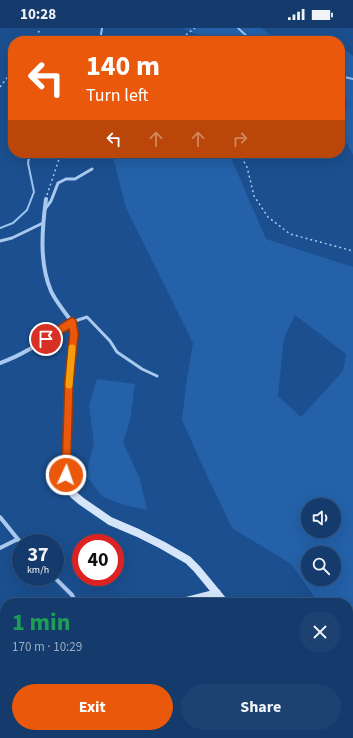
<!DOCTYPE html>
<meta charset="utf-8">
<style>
:root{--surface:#143b6b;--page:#1d4271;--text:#f1f3f6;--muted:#9dadc1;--line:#33557e;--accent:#ea580c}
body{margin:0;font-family:"Source Sans 3",sans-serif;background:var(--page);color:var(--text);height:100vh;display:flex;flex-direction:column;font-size:15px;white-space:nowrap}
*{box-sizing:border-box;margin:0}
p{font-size:13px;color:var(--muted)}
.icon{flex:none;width:22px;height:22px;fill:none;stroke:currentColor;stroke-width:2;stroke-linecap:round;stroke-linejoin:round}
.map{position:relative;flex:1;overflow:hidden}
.sheet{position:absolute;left:0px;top:570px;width:353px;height:140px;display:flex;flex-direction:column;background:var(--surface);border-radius:16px 16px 0 0;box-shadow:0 4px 16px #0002,0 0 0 1px var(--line)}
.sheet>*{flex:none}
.top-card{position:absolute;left:8px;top:8px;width:337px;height:122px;border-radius:16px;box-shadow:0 4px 16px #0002,0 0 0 1px var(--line);background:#ea580c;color:#fff;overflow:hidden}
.buttons{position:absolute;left:301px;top:470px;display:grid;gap:8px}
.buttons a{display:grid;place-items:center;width:40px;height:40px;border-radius:50%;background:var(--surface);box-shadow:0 4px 16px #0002,0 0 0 1px var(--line);font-size:20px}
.speed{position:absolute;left:12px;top:506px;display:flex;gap:8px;font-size:20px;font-weight:700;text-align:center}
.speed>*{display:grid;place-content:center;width:52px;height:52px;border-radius:50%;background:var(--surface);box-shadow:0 4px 16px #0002,0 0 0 1px var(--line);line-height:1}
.speed small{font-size:10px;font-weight:400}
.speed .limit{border:6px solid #d22;background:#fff;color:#111}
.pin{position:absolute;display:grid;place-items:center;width:34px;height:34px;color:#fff;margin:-17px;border:2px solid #fff;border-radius:50%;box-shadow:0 1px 4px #0007}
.me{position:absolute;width:44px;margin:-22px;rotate:3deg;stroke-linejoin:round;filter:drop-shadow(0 0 3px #0008)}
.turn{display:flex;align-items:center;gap:14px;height:84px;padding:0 12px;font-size:18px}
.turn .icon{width:52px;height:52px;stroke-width:2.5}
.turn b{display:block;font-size:28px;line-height:34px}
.lanes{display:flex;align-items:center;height:38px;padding:0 12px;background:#0003;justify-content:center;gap:20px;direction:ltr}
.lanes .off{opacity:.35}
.round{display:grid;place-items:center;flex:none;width:42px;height:42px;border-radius:21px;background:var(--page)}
.summary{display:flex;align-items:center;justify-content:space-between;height:68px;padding:0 12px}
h1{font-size:24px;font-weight:700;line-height:30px;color:#1e9e55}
.button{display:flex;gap:8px;margin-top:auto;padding:8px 12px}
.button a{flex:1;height:46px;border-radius:24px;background:var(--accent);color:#fff;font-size:16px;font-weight:700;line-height:46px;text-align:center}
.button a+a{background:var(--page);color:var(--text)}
.status{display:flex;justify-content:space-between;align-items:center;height:28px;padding:0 20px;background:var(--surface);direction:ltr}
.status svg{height:11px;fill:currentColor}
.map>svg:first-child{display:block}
</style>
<div class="status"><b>10:28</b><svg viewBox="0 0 49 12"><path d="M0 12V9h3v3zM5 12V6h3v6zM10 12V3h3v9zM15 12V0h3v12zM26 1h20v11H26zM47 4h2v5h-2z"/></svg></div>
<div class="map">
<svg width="353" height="710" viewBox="0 0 353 710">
<rect width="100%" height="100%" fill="#1b4f8f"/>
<!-- green -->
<path fill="#2461a8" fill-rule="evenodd" d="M181,0H262L275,12L278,13H204L199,7Z
M340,22H345L353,28V127L340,102V90L348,75L340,72Z
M112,125H229L266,211L353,239V710H312L311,705H348V575H319L291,536L232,500L203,439L182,392L186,357L193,315L126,180ZM295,287L346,326L343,343L301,389L278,368L284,310ZM308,477H334V503H308ZM308,525H334V551H308Z
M97,351L135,356L130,393L123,414L140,451L147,482L124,477L103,469L87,449L89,433L94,416L89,377Z"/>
<!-- water -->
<path fill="#123a6d" stroke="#9cc4f0" d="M110,705H151L148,710H111Z"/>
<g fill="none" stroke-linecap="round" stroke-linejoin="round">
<!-- stream -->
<path stroke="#9cc4f0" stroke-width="2" d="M238,0L252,13
M100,13L102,0
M340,48L353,51
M0,200L13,195L27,182L34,164L28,135L30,125
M0,582L5,585"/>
<!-- path -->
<path stroke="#a9c9ee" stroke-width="1.5" stroke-dasharray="2 3" stroke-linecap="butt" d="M33,13L41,0
M178,13L195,0
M0,59L13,42
M239,125L247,139L254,168L268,189L290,206L353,223
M47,167L61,125"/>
<!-- lane -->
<path stroke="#a9c9ee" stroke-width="3" d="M45,181L51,173L58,155L66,151H75L92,141
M0,213L12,210L43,195
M72,294L87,289L110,313L117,324L142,341L157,348"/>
<!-- street -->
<path stroke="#a9c9ee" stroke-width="4" d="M0,335C26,326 49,309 72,294C66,286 55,272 51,263C39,235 42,201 46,171
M0,489L21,515
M0,520L18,511
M54,549L72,567L76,575
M0,704L5,701"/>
<!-- secondary -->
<path stroke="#d6e6fa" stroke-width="8" d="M72,294L74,306L69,353L66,447L68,458L74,467L81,473L110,493L138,505L162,517L188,532L197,541L225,575
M178,575L217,565
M0,617L5,616
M305,705V710"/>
</g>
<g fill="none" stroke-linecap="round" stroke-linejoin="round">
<defs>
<path id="route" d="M46,311L72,294L74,306L69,353L66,447"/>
</defs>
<!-- route casing -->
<use href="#route" stroke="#983908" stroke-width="10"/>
<!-- route -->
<use href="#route" stroke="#ea580c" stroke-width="7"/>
<!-- slow -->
<path stroke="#f59e0b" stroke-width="7" d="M69,357L72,320"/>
</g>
</svg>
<div class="buttons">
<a><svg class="icon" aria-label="sound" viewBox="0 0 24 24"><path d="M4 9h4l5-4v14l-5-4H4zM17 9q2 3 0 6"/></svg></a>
<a><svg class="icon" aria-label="search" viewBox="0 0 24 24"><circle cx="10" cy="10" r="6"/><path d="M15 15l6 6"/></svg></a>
</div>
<div class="speed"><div>37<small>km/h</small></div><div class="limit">40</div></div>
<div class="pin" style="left:46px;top:311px;background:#d93025"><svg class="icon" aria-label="arrive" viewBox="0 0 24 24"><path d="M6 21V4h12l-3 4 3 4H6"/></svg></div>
<svg class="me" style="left:66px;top:447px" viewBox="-20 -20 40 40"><circle r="17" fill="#ea580c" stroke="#fff" stroke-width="3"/><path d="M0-11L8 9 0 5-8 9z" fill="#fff"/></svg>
<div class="top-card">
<div class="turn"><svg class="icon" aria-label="left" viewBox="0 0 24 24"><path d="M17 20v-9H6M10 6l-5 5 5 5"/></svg><div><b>140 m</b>Turn left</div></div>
<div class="lanes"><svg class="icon" aria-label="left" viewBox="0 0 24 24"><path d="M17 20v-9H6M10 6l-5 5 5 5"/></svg><svg class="icon off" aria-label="ahead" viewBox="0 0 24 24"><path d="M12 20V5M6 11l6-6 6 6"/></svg><svg class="icon off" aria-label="ahead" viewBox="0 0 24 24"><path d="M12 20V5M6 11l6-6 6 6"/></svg><svg class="icon off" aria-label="right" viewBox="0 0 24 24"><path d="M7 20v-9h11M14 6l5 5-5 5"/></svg></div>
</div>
<section class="sheet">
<div class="summary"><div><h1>1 min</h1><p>170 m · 10:29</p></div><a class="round"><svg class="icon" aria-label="close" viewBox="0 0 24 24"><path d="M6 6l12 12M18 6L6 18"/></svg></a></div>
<div class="button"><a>Exit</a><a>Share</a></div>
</section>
</div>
